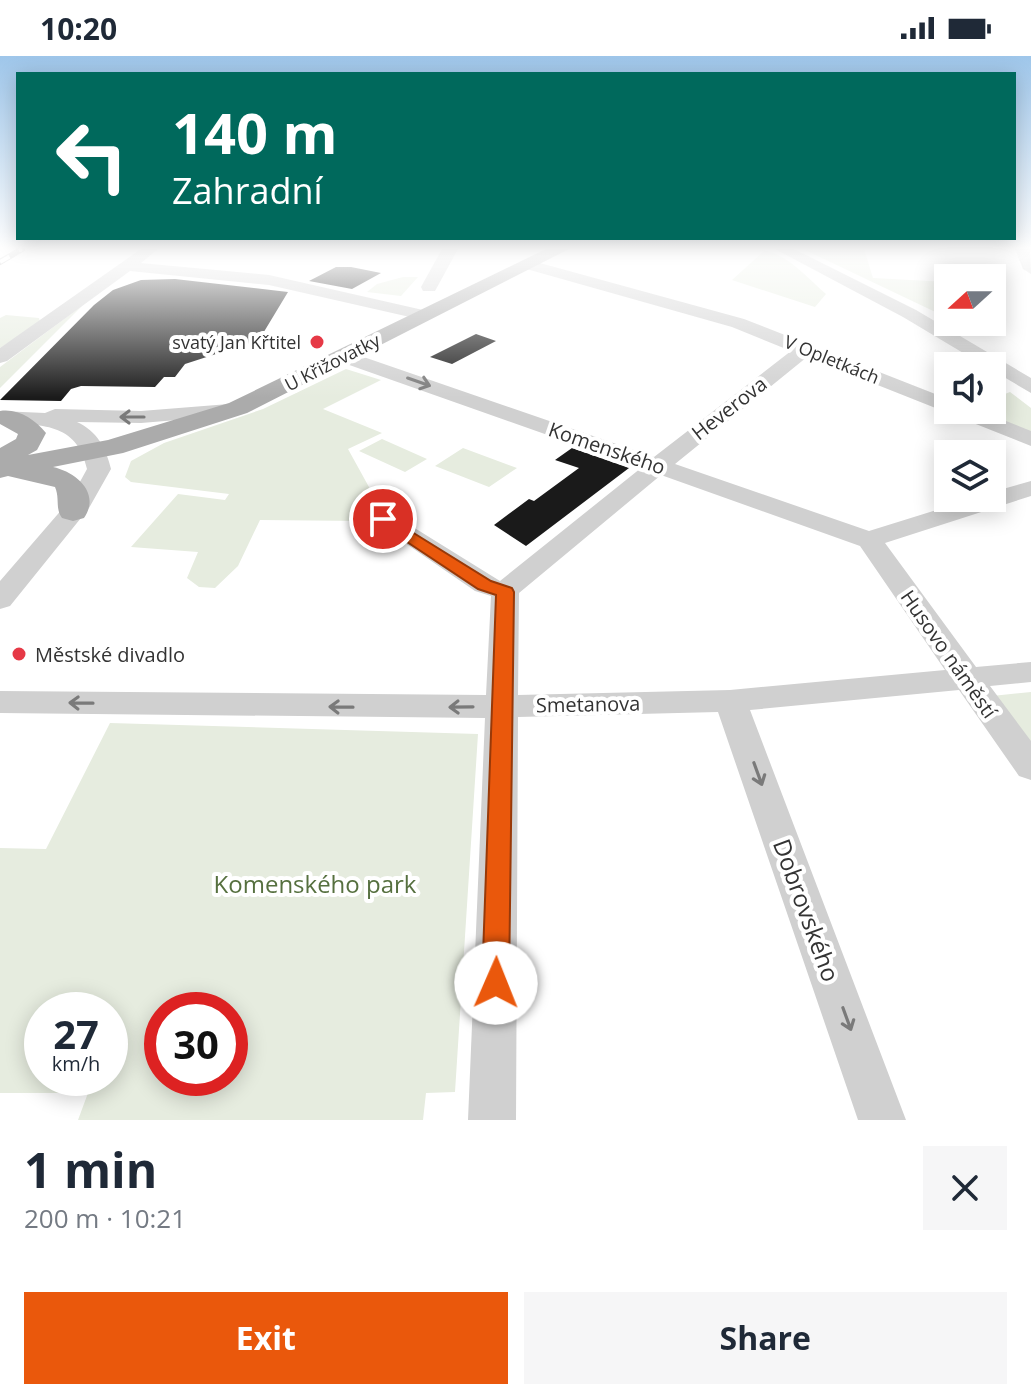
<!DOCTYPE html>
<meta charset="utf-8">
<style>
:root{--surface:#fff;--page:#f6f6f7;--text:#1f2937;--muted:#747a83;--accent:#ea580c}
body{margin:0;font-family:"Open Sans",sans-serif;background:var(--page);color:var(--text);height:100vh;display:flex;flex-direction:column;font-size:30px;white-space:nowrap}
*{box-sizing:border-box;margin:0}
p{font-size:26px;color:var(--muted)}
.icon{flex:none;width:44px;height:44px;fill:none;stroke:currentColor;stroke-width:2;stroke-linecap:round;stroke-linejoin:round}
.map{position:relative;height:1064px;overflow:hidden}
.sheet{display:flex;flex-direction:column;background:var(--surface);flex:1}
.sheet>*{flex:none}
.hud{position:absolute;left:16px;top:16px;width:1000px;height:168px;border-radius:0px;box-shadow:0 4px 20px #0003;background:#00695c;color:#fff;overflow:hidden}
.needle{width:52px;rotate:249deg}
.tools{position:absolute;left:934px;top:208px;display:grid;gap:16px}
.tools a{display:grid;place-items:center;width:72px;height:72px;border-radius:0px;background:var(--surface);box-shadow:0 4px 20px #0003;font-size:40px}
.speed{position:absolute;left:24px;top:936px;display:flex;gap:16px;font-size:40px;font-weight:700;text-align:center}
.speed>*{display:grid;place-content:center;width:104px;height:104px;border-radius:50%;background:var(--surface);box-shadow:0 4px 20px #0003;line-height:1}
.speed small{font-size:20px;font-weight:400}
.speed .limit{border:12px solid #d22;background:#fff;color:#111}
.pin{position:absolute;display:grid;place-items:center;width:68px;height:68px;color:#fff;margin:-34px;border:4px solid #fff;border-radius:50%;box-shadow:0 2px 8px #0007}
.me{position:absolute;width:88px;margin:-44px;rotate:1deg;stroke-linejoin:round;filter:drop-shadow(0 0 6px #0008)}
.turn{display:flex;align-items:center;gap:28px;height:168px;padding:0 24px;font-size:36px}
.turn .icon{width:104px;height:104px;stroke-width:2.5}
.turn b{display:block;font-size:56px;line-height:68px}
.round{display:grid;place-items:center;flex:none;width:84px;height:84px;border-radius:0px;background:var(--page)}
.summary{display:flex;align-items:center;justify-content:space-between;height:136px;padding:0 24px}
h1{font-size:48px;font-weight:700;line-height:60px}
.cta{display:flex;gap:16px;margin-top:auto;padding:16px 24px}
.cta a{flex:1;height:92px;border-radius:0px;background:var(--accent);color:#fff;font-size:32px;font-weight:700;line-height:92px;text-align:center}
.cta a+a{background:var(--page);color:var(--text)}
.status{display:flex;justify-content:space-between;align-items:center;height:56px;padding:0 40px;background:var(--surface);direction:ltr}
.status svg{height:22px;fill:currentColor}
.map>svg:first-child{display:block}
</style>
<div class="status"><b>10:20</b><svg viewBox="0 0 49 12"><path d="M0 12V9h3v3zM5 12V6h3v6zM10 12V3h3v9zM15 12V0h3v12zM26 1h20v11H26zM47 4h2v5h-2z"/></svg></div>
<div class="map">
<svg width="1031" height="1064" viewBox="0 0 1031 1064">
<rect width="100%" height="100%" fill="#fff"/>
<!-- green -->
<path fill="#e6ecdf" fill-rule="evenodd" d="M752,193C784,193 804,219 826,238L815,251L732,224L764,195Z
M803,193H864L873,222L948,226V262Z
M403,221H418L401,240L367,236L377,228Z
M83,249L0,332V311Z
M6,259L39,262L40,266L0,292V262Z
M346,313L381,324L323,353L382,377L348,393L380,451L363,465L260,464L238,510L215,532L199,531L187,522L198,496L131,491L178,438L225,444L229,438L131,426L125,421L131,405L164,387L263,353Z
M1010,336L1031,352V380L967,354H992V343Z
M382,383L427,403L405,416L359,395Z
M463,392L517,412L489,431L435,410Z
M1031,636V692L992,640Z
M110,667L478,678L455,1036L426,1037L423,1064H78L88,1037H0V792L46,793ZM42,954H110V1022H42ZM162,954H230V1022H162Z"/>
<!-- building -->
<path fill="#1a1a1a" d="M336,211H351L381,217L352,233L309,225Z
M175,223L288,236L259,284L185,308L175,321H164L155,331L81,330L71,333L61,345L0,344L94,249L113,234L141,224Z
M476,278L496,285L452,308L430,301Z
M572,392L629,412L526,490L494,469L529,443L534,445L579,412L555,404Z"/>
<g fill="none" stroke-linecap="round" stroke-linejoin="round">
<!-- minor -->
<path fill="#d0d0d0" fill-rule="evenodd" d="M141,193H158L141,207L269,219L423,254L432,259L423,264L269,229L130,215L7,305L0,307V292Z
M442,193H458L435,235H423L421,231Z
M775,193H794L916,254L1031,322V337L992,314V310H985L903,261Z
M1015,193H1030L1031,218L1023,213Z
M529,204L744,263L948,343V354H978L1031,375V390L807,301L675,408L869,475L975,442H992V436L1031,425V440L885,487L976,611L1031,606V626L990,630L1031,685V724L1019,720L959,634L750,654L906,1064H858L718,656L518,661L516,1064H468L485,662L0,657V635L486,639L491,540L475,535L370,463L374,458H392L500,525L641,412L338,305L335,301L338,297H352L654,401L791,295L732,271L523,212V206ZM661,419L860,490L945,614L730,634L518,639L519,537Z
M229,348L237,349L240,354L237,359L141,367L77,366C97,375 106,392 111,413L89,452L10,550L0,553V525L70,444L87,413C77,366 41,369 0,367V355L45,357L55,353L141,355Z"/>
<!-- major -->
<path fill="#ababab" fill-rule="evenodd" d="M546,193H569L247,357L123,397L53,411C76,416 101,437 84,462L73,465L62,462C55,453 60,442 55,431L8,420L0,422V392L16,383L18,378L0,368V355C17,352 35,363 46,377L37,394L28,399L108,384L229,347Z"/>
<defs>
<path id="rail" d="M0,206L22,193"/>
</defs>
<!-- rail casing -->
<use href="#rail" stroke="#888" stroke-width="6"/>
<!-- rail -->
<use href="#rail" stroke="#fff" stroke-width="4" stroke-dasharray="11" stroke-linecap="butt"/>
</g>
<!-- one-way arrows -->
<defs><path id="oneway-shaft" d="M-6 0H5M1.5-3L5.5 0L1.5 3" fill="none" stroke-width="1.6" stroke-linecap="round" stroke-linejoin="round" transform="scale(2)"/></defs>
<g stroke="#7a7a7a">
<use href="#oneway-shaft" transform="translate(419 326) rotate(19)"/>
<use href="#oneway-shaft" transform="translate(132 361) rotate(180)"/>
<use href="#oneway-shaft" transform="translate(81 647) rotate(-179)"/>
<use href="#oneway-shaft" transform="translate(341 651) rotate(-179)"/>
<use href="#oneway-shaft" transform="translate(461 651) rotate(179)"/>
<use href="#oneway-shaft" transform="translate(758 718) rotate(70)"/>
<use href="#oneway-shaft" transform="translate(847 963) rotate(70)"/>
</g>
<!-- sky -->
<linearGradient id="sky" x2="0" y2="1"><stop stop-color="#9ec6ea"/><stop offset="0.56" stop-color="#fff"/><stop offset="1" stop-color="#fff" stop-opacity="0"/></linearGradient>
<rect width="1031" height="342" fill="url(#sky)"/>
<!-- route -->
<path fill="#ea580c" stroke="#983908" stroke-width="2" d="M383,458L491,525L512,532L514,536L509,927L505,936L496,939L486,936L482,927L496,539L478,533L377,466L374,463Z"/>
<!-- markers -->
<g fill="#e63946" stroke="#fff" stroke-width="3">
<circle cx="317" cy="286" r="8"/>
<circle cx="19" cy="598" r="8"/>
</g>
<g text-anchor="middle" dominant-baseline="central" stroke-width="8" stroke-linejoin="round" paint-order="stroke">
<!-- far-poi labels -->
<g font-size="18" fill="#333" stroke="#fff" text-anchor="end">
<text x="301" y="286">svatý Jan Křtitel</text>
</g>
<!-- far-street labels -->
<g font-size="18" fill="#333" stroke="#fff">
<text transform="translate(832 303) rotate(22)">V Opletkách</text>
<text transform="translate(332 306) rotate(-27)">U Křižovatky</text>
</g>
<!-- street labels -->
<g font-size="20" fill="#333" stroke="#fff">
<text transform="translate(729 352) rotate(-38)">Heverova</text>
<text transform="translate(607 392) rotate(19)">Komenského</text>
<text transform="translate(949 598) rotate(55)">Husovo náměstí</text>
<text transform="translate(588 648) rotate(-1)">Smetanova</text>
</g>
<!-- poi labels -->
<g font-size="20" fill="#333" stroke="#fff" text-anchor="start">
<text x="35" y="598">Městské divadlo</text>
</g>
<!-- near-park labels -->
<g font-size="24" fill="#56703f" stroke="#fff">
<text x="315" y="827">Komenského park</text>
</g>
<!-- near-street labels -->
<g font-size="24" fill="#333" stroke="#fff">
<text transform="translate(807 854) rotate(70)">Dobrovského</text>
</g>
</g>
</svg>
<div class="tools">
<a><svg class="needle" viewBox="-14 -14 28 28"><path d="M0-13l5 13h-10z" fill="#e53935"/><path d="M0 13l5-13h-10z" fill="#747a83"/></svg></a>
<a><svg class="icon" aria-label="sound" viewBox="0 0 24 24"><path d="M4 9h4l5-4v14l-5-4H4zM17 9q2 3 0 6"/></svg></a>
<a><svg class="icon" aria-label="layers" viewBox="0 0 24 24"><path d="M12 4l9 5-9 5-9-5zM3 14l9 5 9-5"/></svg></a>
</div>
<div class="speed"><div>27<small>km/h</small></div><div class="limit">30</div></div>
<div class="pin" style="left:383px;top:463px;background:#d93025"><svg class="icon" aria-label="arrive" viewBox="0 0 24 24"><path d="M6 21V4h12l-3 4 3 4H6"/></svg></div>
<svg class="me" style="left:496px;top:927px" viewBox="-20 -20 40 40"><circle r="19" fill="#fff"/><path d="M0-13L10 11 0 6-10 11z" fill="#ea580c"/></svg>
<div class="hud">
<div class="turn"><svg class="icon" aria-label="left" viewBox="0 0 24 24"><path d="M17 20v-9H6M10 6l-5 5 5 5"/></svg><div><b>140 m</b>Zahradní</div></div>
</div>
</div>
<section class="sheet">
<div class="summary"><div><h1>1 min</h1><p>200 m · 10:21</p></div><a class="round"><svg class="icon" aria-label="close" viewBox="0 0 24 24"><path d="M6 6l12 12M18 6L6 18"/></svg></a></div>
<div class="cta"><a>Exit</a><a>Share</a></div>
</section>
